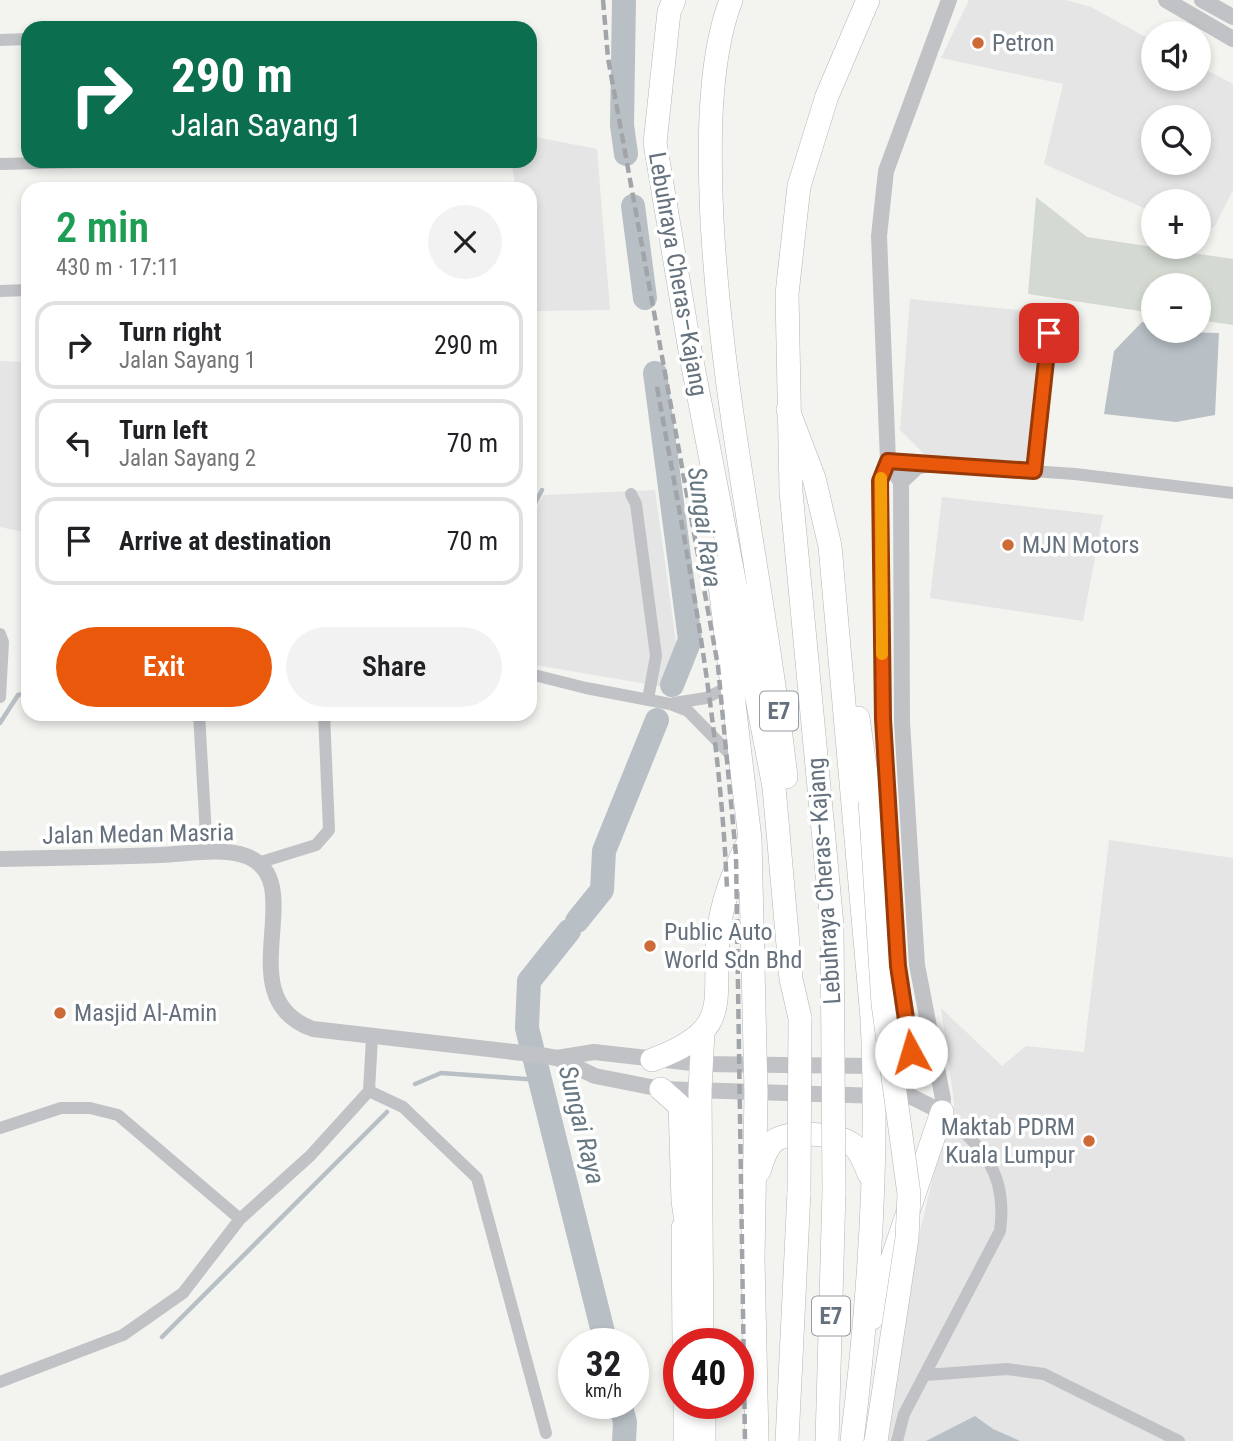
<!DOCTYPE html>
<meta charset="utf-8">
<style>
:root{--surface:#fff;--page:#f2f2f2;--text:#202124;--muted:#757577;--line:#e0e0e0;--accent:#ea580c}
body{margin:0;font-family:"Roboto Condensed",sans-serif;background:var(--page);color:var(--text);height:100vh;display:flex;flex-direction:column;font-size:26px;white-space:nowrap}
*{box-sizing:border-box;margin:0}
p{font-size:23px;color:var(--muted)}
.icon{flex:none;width:38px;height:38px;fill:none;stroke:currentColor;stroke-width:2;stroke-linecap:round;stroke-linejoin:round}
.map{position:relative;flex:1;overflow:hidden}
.drawer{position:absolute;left:21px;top:182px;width:516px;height:539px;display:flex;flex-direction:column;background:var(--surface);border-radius:21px;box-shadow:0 4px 10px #0003}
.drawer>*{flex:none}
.banner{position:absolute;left:21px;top:21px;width:516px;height:147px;border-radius:21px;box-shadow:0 4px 10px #0003;background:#0b6e4f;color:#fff;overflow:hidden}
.fabs{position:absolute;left:1141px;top:21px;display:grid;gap:14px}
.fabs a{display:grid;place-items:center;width:70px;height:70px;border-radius:50%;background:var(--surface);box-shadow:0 4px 10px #0003;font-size:35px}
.speed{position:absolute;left:558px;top:1328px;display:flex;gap:14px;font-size:35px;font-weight:700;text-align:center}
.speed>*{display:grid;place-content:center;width:91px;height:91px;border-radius:50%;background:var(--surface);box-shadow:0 4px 10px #0003;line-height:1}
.speed small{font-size:18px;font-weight:400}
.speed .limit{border:10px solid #d22;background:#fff;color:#111}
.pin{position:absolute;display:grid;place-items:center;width:60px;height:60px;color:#fff;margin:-30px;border-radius:14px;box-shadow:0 4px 10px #0006}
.me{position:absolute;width:77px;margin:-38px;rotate:354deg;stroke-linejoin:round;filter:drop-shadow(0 0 5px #0008)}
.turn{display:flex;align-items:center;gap:24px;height:147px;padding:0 35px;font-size:32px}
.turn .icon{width:91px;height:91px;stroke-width:2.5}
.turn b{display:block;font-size:49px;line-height:60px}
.round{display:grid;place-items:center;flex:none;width:74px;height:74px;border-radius:37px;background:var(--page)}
.headline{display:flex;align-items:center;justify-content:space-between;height:119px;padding:0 35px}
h1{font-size:42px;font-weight:600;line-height:52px;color:#1e9e55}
.action{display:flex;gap:14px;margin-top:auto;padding:14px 35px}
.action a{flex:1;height:80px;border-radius:42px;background:var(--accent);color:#fff;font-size:28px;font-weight:600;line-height:80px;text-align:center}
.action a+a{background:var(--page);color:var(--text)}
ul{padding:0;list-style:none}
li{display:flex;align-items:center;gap:21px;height:88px;margin:0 14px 10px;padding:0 21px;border:4px solid var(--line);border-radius:21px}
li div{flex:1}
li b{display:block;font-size:26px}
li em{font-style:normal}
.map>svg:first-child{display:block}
</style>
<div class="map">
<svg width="1233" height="1441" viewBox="0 0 1233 1441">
<rect width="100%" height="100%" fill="#f3f4f0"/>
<!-- built -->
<path fill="#e4e5e4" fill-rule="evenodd" d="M969,0H1066L1091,7L1153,41V79H1199V66L1233,84V190L1215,226L1206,232L1199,231V201H1153V212L1044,164L1063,84L941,58ZM1153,117H1199V163H1153Z
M530,136L597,149L610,310L534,311L530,284V189H516L511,161H530Z
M910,299L1029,311L1040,317L1044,333L1028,463L927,457L900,430Z
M0,361L28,362V533L0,527Z
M655,490L677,649L664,687L530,664V519L544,495Z
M942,497L1103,515L1083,621L930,598Z
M1109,840L1233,858V1441H870L937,1160L953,1121L954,1102L941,1008L1002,1066L1026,1046L1084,1052Z"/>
<!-- green -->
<path fill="#d4dad2" d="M1036,197L1087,237L1233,259V325L1199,320V285H1153V313L1028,294Z"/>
<!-- water -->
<path fill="#b8c0c5" d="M1142,322L1153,324V331L1219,333L1215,415L1176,422L1104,414L1114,351Z
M975,1416L993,1429L1020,1441H926Z"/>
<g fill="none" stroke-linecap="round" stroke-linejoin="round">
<!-- stream -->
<path stroke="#b8c0c5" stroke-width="4.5" d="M530,513L542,490
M0,723L18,695L28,693
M415,1084L441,1073L540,1080
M162,1337L387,1112"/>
<!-- river -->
<path stroke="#b8c0c5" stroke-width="24" d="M624,0L622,125L626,154
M633,206L645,298
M655,373L690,640L672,685
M577,921L602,890L604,851L657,720
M569,931L529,981L527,1028L606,1344
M620,1404L625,1422L624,1441"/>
<defs>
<path id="motorway" d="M674,0L669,12L655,143L691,356L774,787L791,979L800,1018
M731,0C707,63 709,154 712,220C722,408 765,591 786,777
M788,410L814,478L830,546L872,1018C879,1158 869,1302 852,1441
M718,568L750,839L756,1093L753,1259L757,1441
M858,718L870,801
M832,925L791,492L787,294L799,186L827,96L868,0
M652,1060C738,1028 710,1001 719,928C723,897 735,868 749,841
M661,1089L680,1106L683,1201L689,1242
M759,1171C763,1160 765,1149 774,1141C787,1130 840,1133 853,1145C861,1152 865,1164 869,1174
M683,1228L684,1344
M872,1318L942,1112
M702,1344L700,1090L703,1032
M685,1404V1441
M704,1404V1441
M787,1441L799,1192
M827,1441L834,1191"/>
</defs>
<!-- motorway casing -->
<use href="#motorway" stroke="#b2b5b8" stroke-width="24"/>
<!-- minor -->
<path stroke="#c0c2c5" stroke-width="12" d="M0,40L28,39
M0,164L82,162
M0,291L28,290
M888,461L1075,474L1233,493
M1034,472L1049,333L1045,316
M631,494L636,504L656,656L648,699
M0,634L3,642L0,697
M530,674L586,688L670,704L688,711L738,762
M674,703L706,698L730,686
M199,714L207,853
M258,863L316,845L329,830L324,714
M369,1091L403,1107L477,1178L546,1433
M0,1128L61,1108H90L118,1115L240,1219
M926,1375L1007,1369L1044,1374L1179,1441
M0,1382L123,1335L183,1293L240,1219L310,1156L369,1091L372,1038
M897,1441L904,1414L1000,1231C1008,1173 983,1148 942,1112"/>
<!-- tertiary -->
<path stroke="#c0c2c5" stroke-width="16" d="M1166,0L1233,39
M1202,0L1233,17
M901,482L918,466L931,464
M0,859C54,858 107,857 161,855C186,854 222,847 246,856C313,881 225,998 313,1029L540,1055L557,1058L595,1076L661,1089L912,1097L942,1112L943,1099L917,965L902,722L901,482L888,461
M557,1058L594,1052L701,1064L874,1066L916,1068L936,1073
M902,1067L910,1052L911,1039L898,966L883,718L880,481L888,461L879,236L886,171L949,0"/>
<!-- motorway -->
<use href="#motorway" stroke="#fff" stroke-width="23"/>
<!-- rail -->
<path stroke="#a1a5aa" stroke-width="4.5" stroke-dasharray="10 5" stroke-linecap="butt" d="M603,0L608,58L718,666L736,855L745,1441
M657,387C687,553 720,720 727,889"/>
<defs>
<path id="motorway-bridge" d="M870,801L883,1004L909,1194L907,1238L876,1441
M832,925L834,1191
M799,1192L800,1018"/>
</defs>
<!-- motorway-bridge casing -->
<use href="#motorway-bridge" stroke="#b2b5b8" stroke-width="24" stroke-linecap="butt"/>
<!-- motorway-bridge -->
<use href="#motorway-bridge" stroke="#fff" stroke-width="23"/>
</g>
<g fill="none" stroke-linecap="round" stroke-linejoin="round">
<defs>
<path id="route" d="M911,1052L898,966L883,719L880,481L888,461L1034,471L1049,333"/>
</defs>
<!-- route casing -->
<use href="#route" stroke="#983908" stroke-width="18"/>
<!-- route -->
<use href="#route" stroke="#ea580c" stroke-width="12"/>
<!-- slow -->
<path stroke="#f59e0b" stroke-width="12" d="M881,478L882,654"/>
</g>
<!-- markers -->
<g fill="#cd6a37" stroke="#fff" stroke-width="2.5">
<circle cx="978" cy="43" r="7"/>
<circle cx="1008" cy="545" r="7"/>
<circle cx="650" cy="946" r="7"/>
<circle cx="60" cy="1013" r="7"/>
<circle cx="1089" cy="1141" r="7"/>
</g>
<g text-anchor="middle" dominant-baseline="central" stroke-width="7" stroke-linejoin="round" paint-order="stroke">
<!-- shield labels -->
<g fill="#fff" stroke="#949ca5" stroke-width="2">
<rect x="760" y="691.5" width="38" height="39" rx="5"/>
<rect x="812" y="1296.5" width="38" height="39" rx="5"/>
</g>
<g font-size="23" font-weight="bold" fill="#66717e">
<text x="779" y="711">E7</text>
<text x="831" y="1316">E7</text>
</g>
<!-- poi labels -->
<g font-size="24" fill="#66717e" stroke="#fff" text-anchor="start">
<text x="992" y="43">Petron</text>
<text x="1022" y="545">MJN Motors</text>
<text x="664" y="932">Public Auto<tspan x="664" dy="28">World Sdn Bhd</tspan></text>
<text x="74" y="1013">Masjid Al-Amin</text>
<text x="1075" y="1127" text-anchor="end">Maktab PDRM<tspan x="1075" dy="28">Kuala Lumpur</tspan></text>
</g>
<!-- street labels -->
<g font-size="24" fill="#66717e" stroke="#fff">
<text transform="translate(678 274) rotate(80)">Lebuhraya Cheras–Kajang</text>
<text transform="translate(138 834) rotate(-1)">Jalan Medan Masria</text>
<text transform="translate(824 881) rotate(-94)">Lebuhraya Cheras–Kajang</text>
</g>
<!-- water labels -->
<g font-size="26" font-style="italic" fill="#677882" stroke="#fff">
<text transform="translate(705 527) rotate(82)">Sungai Raya</text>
<text transform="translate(582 1125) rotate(76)">Sungai Raya</text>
</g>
</g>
</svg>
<div class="fabs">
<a><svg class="icon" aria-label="sound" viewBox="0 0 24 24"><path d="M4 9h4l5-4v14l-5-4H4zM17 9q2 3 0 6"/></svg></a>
<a><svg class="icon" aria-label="search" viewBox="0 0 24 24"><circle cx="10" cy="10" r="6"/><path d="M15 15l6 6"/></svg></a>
<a>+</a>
<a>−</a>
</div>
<div class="speed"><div>32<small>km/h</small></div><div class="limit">40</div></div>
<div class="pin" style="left:1049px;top:333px;background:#d93025"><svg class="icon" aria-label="arrive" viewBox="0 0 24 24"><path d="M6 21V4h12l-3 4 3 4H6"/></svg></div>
<svg class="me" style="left:911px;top:1052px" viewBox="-20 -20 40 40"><circle r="19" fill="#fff"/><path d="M0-13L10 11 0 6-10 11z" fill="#ea580c"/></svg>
<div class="banner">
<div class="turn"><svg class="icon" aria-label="right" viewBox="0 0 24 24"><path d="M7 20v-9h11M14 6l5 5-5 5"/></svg><div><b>290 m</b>Jalan Sayang 1</div></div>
</div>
<section class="drawer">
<div class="headline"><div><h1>2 min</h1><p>430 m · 17:11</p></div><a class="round"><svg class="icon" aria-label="close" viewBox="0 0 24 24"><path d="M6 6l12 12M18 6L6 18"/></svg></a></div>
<ul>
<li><svg class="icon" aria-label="right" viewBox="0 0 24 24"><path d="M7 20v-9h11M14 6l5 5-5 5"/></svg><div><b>Turn right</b><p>Jalan Sayang 1</p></div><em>290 m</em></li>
<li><svg class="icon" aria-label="left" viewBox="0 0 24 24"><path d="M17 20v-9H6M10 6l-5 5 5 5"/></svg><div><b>Turn left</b><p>Jalan Sayang 2</p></div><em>70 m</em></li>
<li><svg class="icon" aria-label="arrive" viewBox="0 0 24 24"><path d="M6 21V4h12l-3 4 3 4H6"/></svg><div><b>Arrive at destination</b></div><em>70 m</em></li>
</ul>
<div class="action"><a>Exit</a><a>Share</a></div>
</section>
</div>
